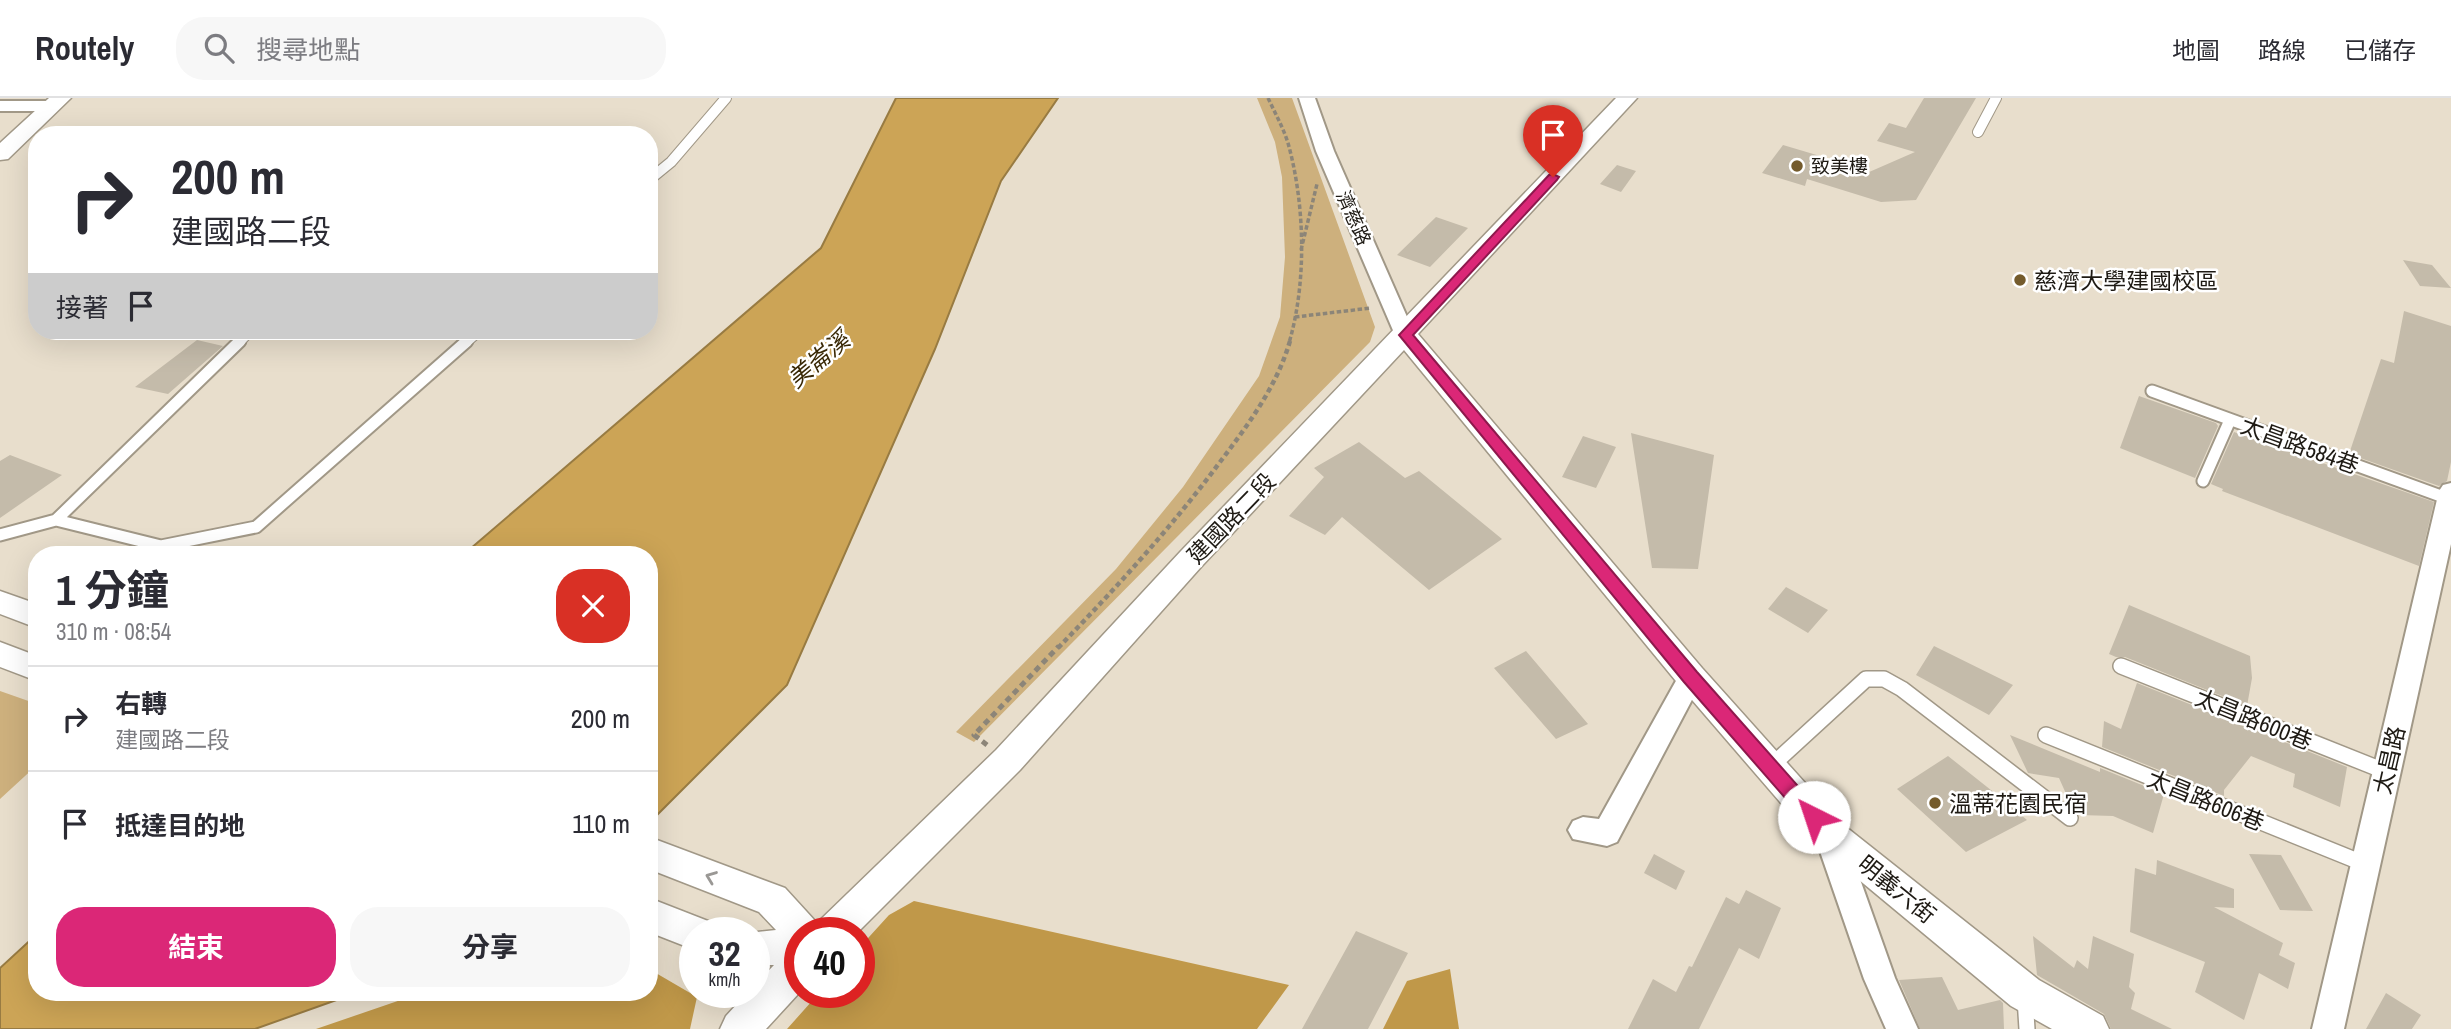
<!DOCTYPE html>
<html lang="zh-TW">
<meta charset="utf-8">
<style>
:root{--surface:#fff;--page:#f7f7f7;--text:#2b2b33;--muted:#7c7c81;--line:#e1e1e2;--accent:#db2777}
body{margin:0;font-family:"Archivo Narrow","Noto Sans TC",sans-serif;background:var(--page);color:var(--text);height:100vh;display:flex;flex-direction:column;font-size:26px;white-space:nowrap}
*{box-sizing:border-box;margin:0}
p{font-size:23px;color:var(--muted)}
.icon{flex:none;width:38px;height:38px;fill:none;stroke:currentColor;stroke-width:2;stroke-linecap:round;stroke-linejoin:round}
.map{position:relative;flex:1;overflow:hidden}
.drawer{position:absolute;left:28px;top:448px;width:630px;height:455px;display:flex;flex-direction:column;background:var(--surface);border-radius:28px;box-shadow:0 7px 28px #0002}
.drawer>*{flex:none}
.guide{position:absolute;left:28px;top:28px;width:630px;height:214px;border-radius:28px;box-shadow:0 7px 28px #0002;background:#fff;color:var(--text);overflow:hidden}
.speed{position:absolute;left:679px;top:819px;display:flex;gap:14px;font-size:35px;font-weight:700;text-align:center}
.speed>*{display:grid;place-content:center;width:91px;height:91px;border-radius:50%;background:var(--surface);box-shadow:0 7px 28px #0002;line-height:1}
.speed small{font-size:18px;font-weight:400}
.speed .limit{border:10px solid #d22;background:#fff;color:#111}
.pin{position:absolute;display:grid;place-items:center;width:60px;height:60px;color:#fff;margin:-72px -30px;border-radius:50% 50% 50% 0;rotate:-45deg;box-shadow:0 0 7px #0007}
.pin .icon{rotate:45deg}
.me{position:absolute;width:77px;margin:-38px;rotate:319deg;stroke-linejoin:round;filter:drop-shadow(0 0 5px #0008)}
.turn{display:flex;align-items:center;gap:24px;height:147px;padding:0 28px;font-size:32px}
.turn .icon{width:91px;height:91px;stroke-width:2.5}
.turn b{display:block;font-size:49px;line-height:60px}
.then{display:flex;align-items:center;height:66px;padding:0 28px;background:#0003;gap:14px;font-size:26px}
.round{display:grid;place-items:center;flex:none;width:74px;height:74px;border-radius:28px;background:var(--page)}
.overview{display:flex;align-items:center;justify-content:space-between;height:119px;padding:0 28px}
h1{font-size:42px;font-weight:700;line-height:52px}
.action{display:flex;gap:14px;margin-top:auto;padding:14px 28px}
.action a{flex:1;height:80px;border-radius:28px;background:var(--accent);color:#fff;font-size:28px;font-weight:700;line-height:80px;text-align:center}
.action a+a{background:var(--page);color:var(--text)}
ul{padding:0;list-style:none}
li{display:flex;align-items:center;gap:21px;height:105px;padding:0 28px;border-top:2px solid var(--line)}
li div{flex:1}
li b{display:block;font-size:26px}
li em{font-style:normal}
header{display:flex;align-items:center;gap:42px;box-sizing:border-box;height:98px;padding:0 35px;background:var(--surface);border-bottom:2px solid var(--line)}
header strong{font-size:33px}
nav{display:flex;gap:38px;margin-inline-start:auto;font-size:24px}
.search{width:490px;height:63px;background:var(--page);display:flex;align-items:center;gap:18px;box-sizing:border-box;padding:0 24px;border-radius:28px;color:var(--muted);font-size:26px}
.map>svg:first-child{display:block}
</style>
<header>
<strong>Routely</strong>
<div class="search"><svg class="icon" aria-label="search" viewBox="0 0 24 24"><circle cx="10" cy="10" r="6"/><path d="M15 15l6 6"/></svg>搜尋地點</div>
<nav><a>地圖</a><a>路線</a><a>已儲存</a></nav>
</header>
<div class="map">
<svg width="2451" height="931" viewBox="0 0 2451 931">
<rect width="100%" height="100%" fill="#e8decc"/>
<!-- green -->
<path fill="#cdb07d" d="M1257,0H1292L1375,229L1370,244L974,644L956,634L1116,471L1183,389L1259,278L1280,219L1285,159L1282,79L1275,44Z
M0,593L37,606V667L0,701Z"/>
<!-- forest -->
<path fill="#c09849" d="M914,803L1289,887L1257,931H787L820,894H859V850L889,817Z
M649,871L697,899L690,931H316L424,894H649Z
M1450,871L1459,931H1383L1407,883Z"/>
<!-- water -->
<path fill="#cca456" stroke="#987b42" stroke-width="2" d="M896,0H1058L1001,83L935,251L787,587L649,725V457H463L821,150Z
M37,836V894H359L255,931H0V870Z"/>
<!-- building -->
<path fill="#c4bbaa" d="M1924,0H1976L1916,102L1881,104L1807,81L1805,88L1762,75L1783,47L1820,58L1815,64L1860,78L1915,54L1877,43L1889,25L1906,30Z
M1617,67L1636,73L1621,94L1600,86Z
M1436,119L1468,130L1430,169L1397,157Z
M2403,162L2432,167L2451,190L2420,188Z
M2404,213L2451,228V364L2447,383L2439,388L2349,356L2381,261L2394,265Z
M197,242L223,248L168,296L135,289Z
M2139,298L2216,325L2218,328L2195,380L2120,350Z
M2234,334L2434,404L2419,468L2222,393L2223,391L2211,386Z
M1631,335L1714,357L1698,471L1652,470Z
M1583,338L1616,349L1596,390L1562,379Z
M1359,344L1405,380L1419,373L1502,441L1429,492L1342,419L1325,437L1289,418L1324,379L1314,370Z
M10,357L62,377L0,420V363Z
M1786,489L1828,512L1808,535L1768,511Z
M2129,507L2250,558L2252,580L2247,608L2125,559H2116L2109,556Z
M1934,548L2013,587L1989,617L1916,577Z
M1526,553L1588,626L1556,641L1494,570Z
M2137,585L2347,669L2340,709L2293,689L2295,676L2251,658L2224,692V698L2102,649L2104,623L2121,631Z
M2010,637L2100,674V670L2164,696L2153,735L2113,718L2080,717L2072,709L2059,680L2028,675Z
M1948,658L2001,700L2027,722L1966,754L1897,691Z
M1654,756L1685,773L1676,792L1644,775Z
M2249,756L2281,757L2313,813L2280,812Z
M2157,762L2234,791V810L2214,809L2283,845L2279,857L2295,865L2288,891L2259,875L2244,922L2195,894L2205,864L2130,834L2135,770L2156,777Z
M1746,792L1781,810L1759,861L1739,850L1699,931H1628L1653,881L1676,894L1689,868L1692,869L1726,799L1739,806Z
M1356,833L1408,855L1368,931H1302Z
M2033,838L2074,870L2077,862L2088,871L2093,838L2134,856L2129,889L2135,895L2131,911L2172,931H2111L2104,916L2037,877Z
M1942,879L1958,912L2000,902L2003,905L2004,931H1920L1899,882Z
M2386,895L2421,917L2412,931H2366Z"/>
<g fill="none" stroke-linecap="round" stroke-linejoin="round">
<defs>
<path id="service-far2" d="M1978,34L1996,0
M649,82L671,64L726,0
M238,245L250,233
M465,245L479,233"/>
<path id="service-far1" d="M2152,293L2449,401
M2203,383L2230,322
M56,422L240,243
M0,437L56,422L161,448L256,429L467,243"/>
<path id="service" d="M2121,568L2387,674
M2046,637L2365,766
M1770,669L1866,581H1884L1902,591L2070,720
M2025,900L2027,931"/>
<path id="minor" d="M1299,0H1315L1334,53L1415,237L1412,241H1398L1395,237L1316,53Z
M0,3H52L60,8L52,13H0Z
M2451,385V446L2344,931H2312L2439,393L2443,387Z
M1691,569L1700,572L1704,579L1617,744L1607,748L1573,741L1568,732L1573,723L1583,719L1599,721L1682,572Z
M1829,723L1839,727L1844,736L1895,880L1918,931H1886L1864,881L1814,736L1819,727Z"/>
<path id="tertiary" d="M49,0H71L8,61L0,62V45Z
M1616,0H1637L1418,236L1702,570L1841,725L2039,882L2103,918L2109,931H2052L2011,908L1817,747L1680,588L1404,252L1201,469L1020,672L857,835H800V894L766,931H720L726,918L748,894H754V888L774,867H754V835H748L776,832L759,814L649,771V739L785,790L817,825L996,652L1181,453Z
M0,493L37,506V530L0,516Z
M0,544L37,558V583L0,569Z
M649,800L708,823L714,835H695V852L649,834Z"/>
</defs>
<!-- service-far2 casing -->
<use href="#service-far2" stroke="#a19887" stroke-width="12"/>
<!-- service-far1 casing -->
<use href="#service-far1" stroke="#a19887" stroke-width="15"/>
<!-- service casing -->
<use href="#service" stroke="#a19887" stroke-width="18"/>
<!-- minor casing -->
<use href="#minor" stroke="#a19887" stroke-width="4"/>
<!-- tertiary casing -->
<use href="#tertiary" stroke="#a19887" stroke-width="3"/>
<!-- path-far2 -->
<path stroke="#8c8578" stroke-width="3.5" stroke-dasharray="4.5 2.5" stroke-linecap="butt" d="M1268,0C1275,15 1283,29 1288,45C1305,106 1307,184 1289,245
M1301,152L1317,86
M1295,219L1371,210"/>
<!-- path-far1 -->
<path stroke="#8c8578" stroke-width="4.5" stroke-dasharray="5 3.5" stroke-linecap="butt" d="M1058,550C1115,491 1171,430 1220,364C1248,327 1277,288 1290,243"/>
<!-- path -->
<path stroke="#8c8578" stroke-width="5" stroke-dasharray="6 4.5" stroke-linecap="butt" d="M987,647L974,637L1059,548"/>
<!-- service-far2 -->
<use href="#service-far2" stroke="#fff" stroke-width="10"/>
<!-- service-far1 -->
<use href="#service-far1" stroke="#fff" stroke-width="11"/>
<!-- service -->
<use href="#service" stroke="#fff" stroke-width="15"/>
<!-- minor -->
<use href="#minor" fill="#fff" fill-rule="evenodd"/>
<!-- tertiary -->
<use href="#tertiary" fill="#fff" fill-rule="evenodd"/>
</g>
<!-- one-way arrows -->
<defs><path id="oneway-chevron" d="M-2-3.5L2.5 0L-2 3.5" fill="none" stroke-width="1.6" stroke-linecap="round" stroke-linejoin="round" transform="scale(1.75)"/></defs>
<use stroke="#9a9895" href="#oneway-chevron" transform="translate(711 779) rotate(-159)"/>
<!-- route -->
<path fill="#db2777" stroke="#8e194d" stroke-width="2" d="M1553,76L1559,79L1557,82L1413,237L1697,574L1820,713L1823,719L1820,725L1814,727L1807,725L1684,584L1399,237L1549,77Z"/>
<!-- markers -->
<g fill="#745b2c" stroke="#fff" stroke-width="2.5">
<circle cx="1797" cy="68" r="7"/>
<circle cx="2020" cy="182" r="7"/>
<circle cx="1935" cy="705" r="7"/>
</g>
<g text-anchor="middle" dominant-baseline="central" stroke-width="5" stroke-linejoin="round" paint-order="stroke">
<!-- far-poi labels -->
<g font-size="19" fill="#1e1a14" stroke="#fff" text-anchor="start">
<text x="1811" y="68">致美樓</text>
</g>
<!-- far-street labels -->
<g font-size="19" fill="#1e1a14" stroke="#fff">
<text transform="translate(1354 120) rotate(66)">濟慈路</text>
</g>
<!-- poi labels -->
<g font-size="23" fill="#1e1a14" stroke="#fff" text-anchor="start">
<text x="2034" y="182">慈濟大學建國校區</text>
<text x="1949" y="705">溫蒂花園民宿</text>
</g>
<!-- street labels -->
<g font-size="23" fill="#1e1a14" stroke="#fff">
<text transform="translate(2300 347) rotate(20)">太昌路584巷</text>
<text transform="translate(1231 420) rotate(-46)">建國路二段</text>
<text transform="translate(2254 621) rotate(22)">太昌路600巷</text>
<text transform="translate(2389 662) rotate(-77)">太昌路</text>
<text transform="translate(2206 702) rotate(22)">太昌路606巷</text>
<text transform="translate(1897 791) rotate(39)">明義六街</text>
</g>
<!-- water labels -->
<g font-size="24" font-style="italic" fill="#392805" stroke="#fff">
<text transform="translate(818 261) rotate(-40)">美崙溪</text>
</g>
</g>
</svg>
<div class="speed"><div>32<small>km/h</small></div><div class="limit">40</div></div>
<div class="pin" style="left:1553px;top:79px;background:#d93025"><svg class="icon" aria-label="arrive" viewBox="0 0 24 24"><path d="M6 21V4h12l-3 4 3 4H6"/></svg></div>
<svg class="me" style="left:1814px;top:719px" viewBox="-20 -20 40 40"><circle r="19" fill="#fff"/><path d="M0-13L10 11 0 6-10 11z" fill="#db2777"/></svg>
<div class="guide">
<div class="turn"><svg class="icon" aria-label="right" viewBox="0 0 24 24"><path d="M7 20v-9h11M14 6l5 5-5 5"/></svg><div><b>200 m</b>建國路二段</div></div>
<div class="then">接著<svg class="icon" aria-label="arrive" viewBox="0 0 24 24"><path d="M6 21V4h12l-3 4 3 4H6"/></svg></div>
</div>
<section class="drawer">
<div class="overview"><div><h1>1 分鐘</h1><p>310 m · 08:54</p></div><a class="round" style="background:#d93025;color:#fff"><svg class="icon" aria-label="close" viewBox="0 0 24 24"><path d="M6 6l12 12M18 6L6 18"/></svg></a></div>
<ul>
<li><svg class="icon" aria-label="right" viewBox="0 0 24 24"><path d="M7 20v-9h11M14 6l5 5-5 5"/></svg><div><b>右轉</b><p>建國路二段</p></div><em>200 m</em></li>
<li><svg class="icon" aria-label="arrive" viewBox="0 0 24 24"><path d="M6 21V4h12l-3 4 3 4H6"/></svg><div><b>抵達目的地</b></div><em>110 m</em></li>
</ul>
<div class="action"><a>結束</a><a>分享</a></div>
</section>
</div>
